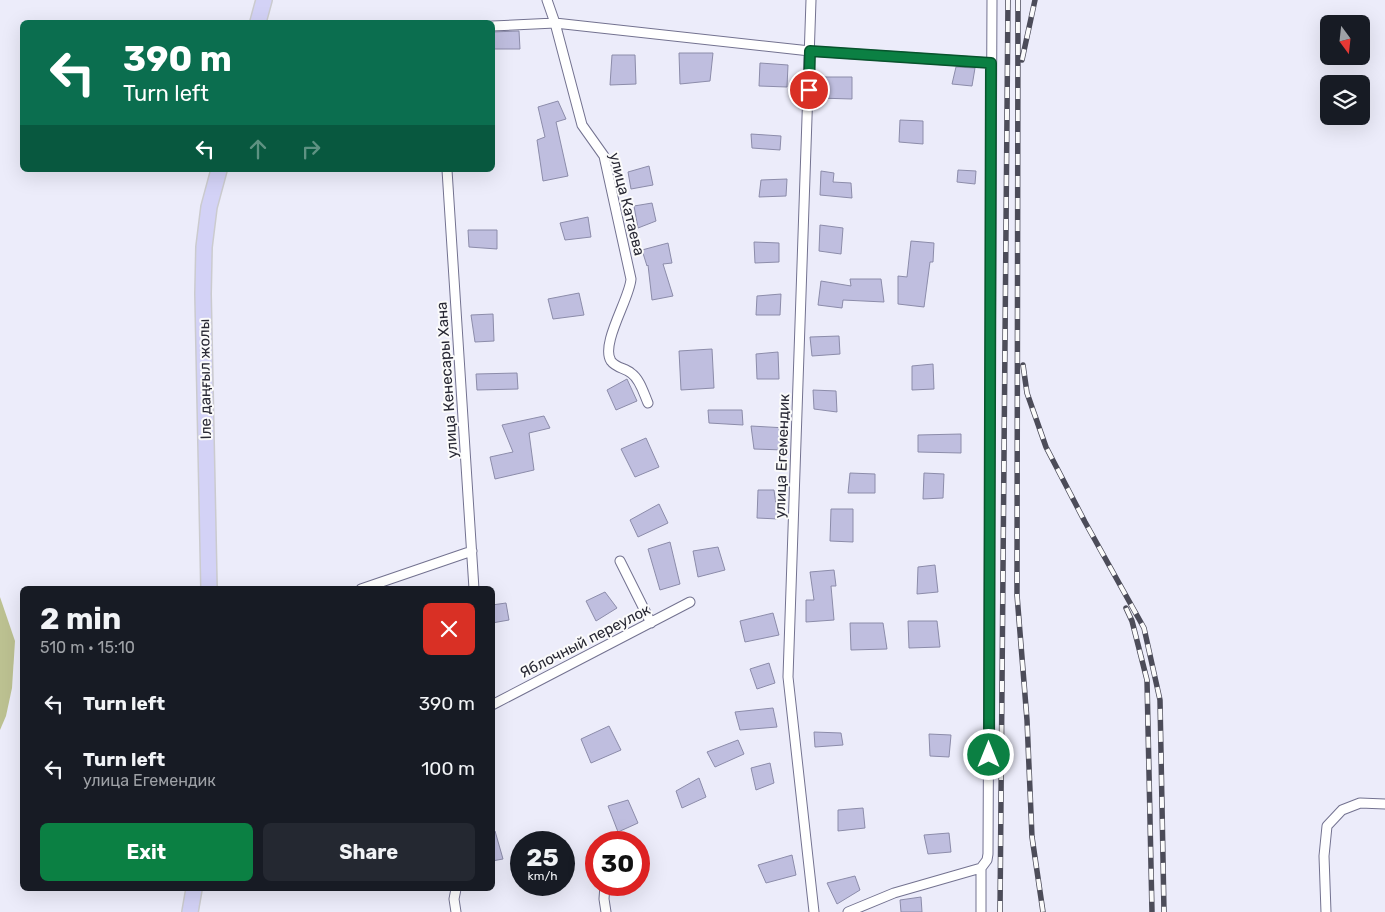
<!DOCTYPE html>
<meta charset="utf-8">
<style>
:root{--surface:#171b24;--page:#242831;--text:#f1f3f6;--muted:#9ea1a6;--accent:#0b8043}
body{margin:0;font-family:Rubik,sans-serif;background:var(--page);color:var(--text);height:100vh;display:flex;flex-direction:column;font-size:19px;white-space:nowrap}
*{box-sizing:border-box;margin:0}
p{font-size:16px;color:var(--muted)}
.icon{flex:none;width:28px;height:28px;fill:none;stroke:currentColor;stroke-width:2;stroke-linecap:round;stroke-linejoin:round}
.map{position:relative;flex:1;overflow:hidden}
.drawer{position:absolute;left:20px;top:586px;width:475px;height:305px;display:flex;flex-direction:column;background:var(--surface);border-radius:8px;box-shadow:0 5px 20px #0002}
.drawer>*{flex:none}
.banner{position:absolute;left:20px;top:20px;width:475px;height:152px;border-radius:8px;box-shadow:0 5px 20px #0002;background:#0b6e4f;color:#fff;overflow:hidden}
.needle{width:32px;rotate:165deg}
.controls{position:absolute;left:1320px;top:15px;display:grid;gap:10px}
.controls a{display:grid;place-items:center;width:50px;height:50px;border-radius:8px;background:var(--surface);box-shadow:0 5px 20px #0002;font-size:25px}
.speed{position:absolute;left:510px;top:831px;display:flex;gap:10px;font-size:25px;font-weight:700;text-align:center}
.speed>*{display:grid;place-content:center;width:65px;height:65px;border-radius:50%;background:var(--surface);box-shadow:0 5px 20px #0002;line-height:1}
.speed small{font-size:12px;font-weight:400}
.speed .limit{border:8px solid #d22;background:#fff;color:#111}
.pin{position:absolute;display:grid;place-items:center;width:42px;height:42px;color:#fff;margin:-21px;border:2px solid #fff;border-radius:50%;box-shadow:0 1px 5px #0007}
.me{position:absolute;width:55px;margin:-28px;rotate:0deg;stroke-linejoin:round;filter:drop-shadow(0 0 4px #0008)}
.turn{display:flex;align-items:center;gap:18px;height:105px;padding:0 20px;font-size:22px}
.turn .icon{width:65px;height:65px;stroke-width:2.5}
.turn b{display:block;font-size:35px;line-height:42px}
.lanes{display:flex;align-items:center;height:48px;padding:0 20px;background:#0003;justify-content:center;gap:25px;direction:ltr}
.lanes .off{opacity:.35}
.round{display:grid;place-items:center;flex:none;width:52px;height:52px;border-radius:8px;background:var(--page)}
.overview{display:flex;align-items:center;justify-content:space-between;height:85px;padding:0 20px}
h1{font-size:30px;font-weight:700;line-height:38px}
.cta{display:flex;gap:10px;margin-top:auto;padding:10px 20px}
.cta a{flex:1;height:58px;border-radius:8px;background:var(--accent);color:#fff;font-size:20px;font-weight:700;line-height:58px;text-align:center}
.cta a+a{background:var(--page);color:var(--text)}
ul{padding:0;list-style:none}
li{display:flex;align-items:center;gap:15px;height:65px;padding:0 20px}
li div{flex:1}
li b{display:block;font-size:19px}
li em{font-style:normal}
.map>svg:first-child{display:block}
</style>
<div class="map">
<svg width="1385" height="912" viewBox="0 0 1385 912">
<rect width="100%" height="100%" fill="#ececfa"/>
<!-- water -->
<path fill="#bcc191" d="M0,597L15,641L12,688L6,716L0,730Z"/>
<!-- building -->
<path fill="#bfbedf" stroke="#8c8caa" d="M519,31L520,49H492V32Z
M679,53H713L710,81L680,84Z
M612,55H635L636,84L610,85Z
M760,63L788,65L787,87L759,86Z
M956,67L975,68L972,86L952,84Z
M819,77H852V99L818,98Z
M558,101L566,119L556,122L568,176L543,181L537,140L545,137L538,107Z
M900,120L923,121V144L899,142Z
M751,134L781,136L780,150L752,148Z
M649,166L653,185L631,189L628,172Z
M958,170L976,171L975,184L957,182Z
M821,171L834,173L833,182L851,183L852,198L820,195Z
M787,179L786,196L759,197L761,180Z
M652,203L656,221L638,228L634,206Z
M588,217L591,237L565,240L560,223Z
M820,225L843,228L841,254L819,251Z
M468,230H497V249L469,247Z
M911,241L934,243L933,262H930L924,307L898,304V276L907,277Z
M754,242L779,243V262L755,263Z
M668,243L672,263L663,264L673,296L652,300L648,265L647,266L642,250Z
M850,279H881L884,302L843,300L842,308L818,305L821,281L851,286Z
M579,293L584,315L553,319L548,299Z
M781,294L780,315H756L757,296Z
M493,314L494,341L475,342L471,315Z
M839,336L840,354L812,356L810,337Z
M712,349L714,388L681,390L679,351Z
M778,352L779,379H757L756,354Z
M933,364L934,389L912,390V366Z
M517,373L518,389L477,390L476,374Z
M627,379L637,401L616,410L607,390Z
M813,390L836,391L837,412L814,409Z
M708,410H742L743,425L709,423Z
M544,416L550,428L529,433L534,470L495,479L490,457L513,452L502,425Z
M751,426L786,428L784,450L754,449Z
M961,434V453L918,452V435Z
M646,438L659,467L635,477L621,449Z
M850,473L875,474V493H848Z
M924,473L944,474L943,498L923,499Z
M758,490H774L778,519L757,518Z
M659,504L668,523L638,537L630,520Z
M831,509H853V542L830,541Z
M670,542L680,584L660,590L648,549Z
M718,547L725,570L698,577L693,551Z
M935,565L938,592L917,594L918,567Z
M834,570L836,586H831L834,620L806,622V600H814L810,572Z
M605,592L617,608L596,621L586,601Z
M506,603L509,620L492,623V605Z
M773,613L779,635L745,642L740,621Z
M908,621H937L940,647L909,648Z
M850,623H883L887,649L851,650Z
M769,663L775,683L757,689L750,669Z
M773,708L777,727L740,730L735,712Z
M609,726L621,750L591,763L581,739Z
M814,732L841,733L843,745L815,747Z
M929,734L951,735L949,757L930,756Z
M738,740L744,754L715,767L707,752Z
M770,763L774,783L756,790L751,768Z
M699,778L706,797L682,808L676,791Z
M628,800L638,823L618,832L608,806Z
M863,808L865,828L838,831V810Z
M495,831L503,859L492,861V832Z
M949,833L951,852L928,854L924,835Z
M792,855L796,875L766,883L758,865Z
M855,876L860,890L837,904L827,883Z
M921,897L922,912H901L900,900Z"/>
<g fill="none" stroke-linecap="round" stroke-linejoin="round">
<defs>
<path id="street" d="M547,0L555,23L582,125L604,156L631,279C630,298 600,344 611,361C616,368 625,368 631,373C640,379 644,394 648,403
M811,0L788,677L814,912
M492,26L555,23L810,51L991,63
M447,170L474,589
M620,561L651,623
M361,589L472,551
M492,705L690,602
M981,868L987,860L988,854L992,0
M605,885L604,899L606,912
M456,889L454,899L456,912
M848,912L894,893L981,868
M981,912V868
M1326,912L1324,856L1327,826L1342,810L1360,803L1385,804"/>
<path id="primary" d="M258,22L264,0
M209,589L203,294L204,247L209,207L219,170
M190,912L194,889"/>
</defs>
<!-- street casing -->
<use href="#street" stroke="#737290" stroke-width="11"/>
<!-- primary casing -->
<use href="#primary" stroke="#cbcbce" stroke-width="18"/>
<!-- street -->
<use href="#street" stroke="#fff" stroke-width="9"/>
<!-- primary -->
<use href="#primary" stroke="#d3d2f6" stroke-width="15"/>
<defs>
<path id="rail" d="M1018,0L1017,595L1027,720L1032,837L1043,912
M1022,60L1035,0
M1023,365L1027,393L1046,447L1085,522L1144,628L1160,700L1164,912
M1126,608L1132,621L1147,680L1152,912
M1000,912L1008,0"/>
</defs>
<!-- rail casing -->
<use href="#rail" stroke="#4c4c59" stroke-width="5.5"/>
<!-- rail -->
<use href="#rail" stroke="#fbfbfb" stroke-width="4" stroke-dasharray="11" stroke-linecap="butt"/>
</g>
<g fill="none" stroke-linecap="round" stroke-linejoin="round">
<defs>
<path id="route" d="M809,90L810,51L991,63L989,755"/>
</defs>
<!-- route casing -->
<use href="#route" stroke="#07532c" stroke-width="12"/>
<!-- route -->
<use href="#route" stroke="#0b8043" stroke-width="9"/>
</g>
<g text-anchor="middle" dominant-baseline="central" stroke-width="4" stroke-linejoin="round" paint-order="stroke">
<!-- street labels -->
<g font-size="15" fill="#282834" stroke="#fbfbfb">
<text transform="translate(627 204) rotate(76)">улица Катаева</text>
<text transform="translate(205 379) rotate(-91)">Іле даңғыл жолы</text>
<text transform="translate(447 380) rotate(-94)">улица Кенесары Хана</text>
<text transform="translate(782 456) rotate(-88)">улица Егемендик</text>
<text transform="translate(585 641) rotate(-27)">Яблочный переулок</text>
</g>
</g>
</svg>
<div class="controls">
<a><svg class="needle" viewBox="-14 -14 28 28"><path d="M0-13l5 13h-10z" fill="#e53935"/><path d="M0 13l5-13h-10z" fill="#9ea1a6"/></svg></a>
<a><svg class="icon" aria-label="layers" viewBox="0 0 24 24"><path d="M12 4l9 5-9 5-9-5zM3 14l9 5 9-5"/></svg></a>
</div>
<div class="speed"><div>25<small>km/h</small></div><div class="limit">30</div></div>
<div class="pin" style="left:809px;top:90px;background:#d93025"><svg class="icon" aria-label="arrive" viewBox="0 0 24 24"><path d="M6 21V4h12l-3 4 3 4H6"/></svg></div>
<svg class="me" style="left:989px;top:755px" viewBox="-20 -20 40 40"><circle r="17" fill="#0b8043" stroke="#fff" stroke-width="3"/><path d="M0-11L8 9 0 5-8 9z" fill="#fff"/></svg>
<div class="banner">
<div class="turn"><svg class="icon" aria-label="left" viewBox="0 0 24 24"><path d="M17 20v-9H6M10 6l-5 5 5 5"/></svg><div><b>390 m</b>Turn left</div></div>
<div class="lanes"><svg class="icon" aria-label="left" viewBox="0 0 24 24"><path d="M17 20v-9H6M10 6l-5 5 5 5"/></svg><svg class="icon off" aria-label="ahead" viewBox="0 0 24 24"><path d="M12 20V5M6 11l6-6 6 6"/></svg><svg class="icon off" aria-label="right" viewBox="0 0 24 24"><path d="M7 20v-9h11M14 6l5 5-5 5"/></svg></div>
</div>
<section class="drawer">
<div class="overview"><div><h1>2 min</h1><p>510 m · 15:10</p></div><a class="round" style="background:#d93025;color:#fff"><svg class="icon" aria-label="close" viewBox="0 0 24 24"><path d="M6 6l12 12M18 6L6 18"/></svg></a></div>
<ul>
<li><svg class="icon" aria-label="left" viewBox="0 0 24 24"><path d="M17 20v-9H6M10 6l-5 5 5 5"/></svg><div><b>Turn left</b></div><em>390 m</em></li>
<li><svg class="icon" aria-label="left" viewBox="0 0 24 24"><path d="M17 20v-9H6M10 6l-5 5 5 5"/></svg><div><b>Turn left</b><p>улица Егемендик</p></div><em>100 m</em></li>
</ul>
<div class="cta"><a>Exit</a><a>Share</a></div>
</section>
</div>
